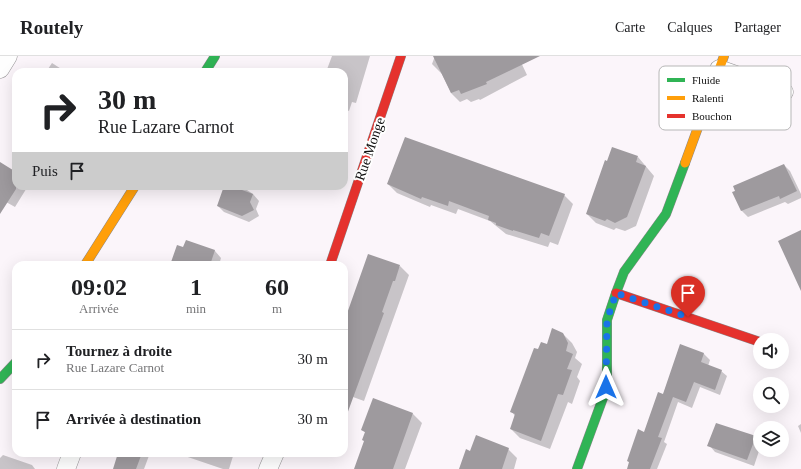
<!DOCTYPE html>
<html lang="fr">
<meta charset="utf-8">
<style>
:root{--surface:#fff;--page:#f2f2f2;--text:#202124;--muted:#757577;--line:#e0e0e0}
body{margin:0;font-family:"Times New Roman",serif;background:var(--page);color:var(--text);height:100vh;display:flex;flex-direction:column;font-size:15px;white-space:nowrap}
*{box-sizing:border-box;margin:0}
p{font-size:13px;color:var(--muted)}
.icon{flex:none;width:22px;height:22px;fill:none;stroke:currentColor;stroke-width:2;stroke-linecap:round;stroke-linejoin:round}
.map{position:relative;flex:1;overflow:hidden}
.panel{position:absolute;left:12px;top:205px;width:336px;height:196px;display:flex;flex-direction:column;background:var(--surface);border-radius:12px;box-shadow:0 4px 16px #0002}
.panel>*{flex:none}
.banner{position:absolute;left:12px;top:12px;width:336px;height:122px;border-radius:12px;box-shadow:0 4px 16px #0002;background:#fff;color:var(--text);overflow:hidden}
.fabs{position:absolute;left:753px;top:277px;display:grid;gap:8px}
.fabs a{display:grid;place-items:center;width:36px;height:36px;border-radius:50%;background:var(--surface);box-shadow:0 4px 16px #0002;font-size:20px}
.pin{position:absolute;display:grid;place-items:center;width:34px;height:34px;color:#fff;margin:-41px -17px;border-radius:50% 50% 50% 0;rotate:-45deg;box-shadow:0 0 4px #0007}
.pin .icon{rotate:45deg}
.me{position:absolute;width:44px;margin:-22px;rotate:0deg;stroke-linejoin:round;filter:drop-shadow(0 0 3px #0008)}
.turn{display:flex;align-items:center;gap:14px;height:84px;padding:0 20px;font-size:18px}
.turn .icon{width:52px;height:52px;stroke-width:2.5}
.turn b{display:block;font-size:28px;line-height:34px}
.then{display:flex;align-items:center;height:38px;padding:0 20px;background:#0003;gap:8px;font-size:15px}
.eta{display:flex;justify-content:space-evenly;align-items:center;height:68px;text-align:center}
.eta b{font-size:24px;font-weight:700;line-height:28px}
ul{padding:0;list-style:none}
li{display:flex;align-items:center;gap:12px;height:60px;padding:0 20px;border-top:1px solid var(--line)}
li div{flex:1}
li b{display:block;font-size:15px}
li em{font-style:normal}
header{display:flex;align-items:center;gap:24px;box-sizing:border-box;height:56px;padding:0 20px;background:var(--surface);border-bottom:1px solid var(--line)}
header strong{font-size:19px}
nav{display:flex;gap:22px;margin-inline-start:auto;font-size:14px}
.map>svg:first-child{display:block}
</style>
<header>
<strong>Routely</strong>
<nav><a>Carte</a><a>Calques</a><a>Partager</a></nav>
</header>
<div class="map">
<svg width="801" height="413" viewBox="0 0 801 413">
<rect width="100%" height="100%" fill="#fbf5fa"/>
<!-- shadow -->
<path fill="#0003" d="M332,0H370L356,47L352,46L349,55L344,53V16H326Z
M435,0H518L527,19L480,44L479,43L471,46L467,43L460,46L451,37L442,18L432,8Z
M52,7L66,16H46Z
M16,70V77L13,74Z
M638,101L654,120L636,170L625,175L616,172L614,174L596,167L587,158Z
M0,108L16,118V130H28L15,151L6,146L0,156Z
M784,109L790,115L801,138V142L788,148L785,146L748,161L742,155L734,136Z
M388,128L564,139L573,148L558,189L550,186L548,191L506,178L490,165L458,153L456,158L431,149L430,151L397,137Z
M225,130H241L253,138L259,145L256,153L259,160L249,166L224,156L218,150Z
M187,185L215,195L221,202L219,209H171L184,193Z
M400,210L409,219L364,345L353,341L344,332V268Z
M563,278L572,287L577,296L575,302L582,308L577,321L580,325L572,348L568,346L550,393L520,382L511,373L515,360L512,356L538,295Z
M681,290L704,298L710,304L708,310L721,315L727,320L720,339L700,331L692,352L678,346L664,386L667,388L657,413H628L630,407L628,405L645,377L663,339Z
M413,358L422,367L405,413H355L365,385L366,377L362,374Z
M801,368V377L798,370Z
M756,380L760,385V392L754,410L715,396L709,389Z
M508,393L517,402L514,413H460L471,396Z
M119,397H150L144,413H114Z
M154,397H166L165,401Z
M176,397H234L229,413H223Z
M3,399L32,409L35,413H0V402Z"/>
<!-- building -->
<path fill="#9e9a9e" d="M433,0H540L486,26L487,28L461,38L459,34L451,37Z
M405,81L565,138L549,180L541,177L539,182L513,174V175L496,169V167L488,164L489,160L449,145L448,150L422,141L421,143L387,128Z
M612,91L638,100L636,106L646,110L627,161L615,167L607,163L605,165L586,158L605,104L607,105Z
M0,106L16,116V133L0,158Z
M784,108L797,135L780,143L779,140L741,155L732,136L735,135L733,130Z
M224,130H243L242,134L253,138L250,146L254,154L242,160L217,150Z
M801,174V235L778,185Z
M186,184L215,194L210,209H170L177,189L183,191Z
M368,198L400,209L395,225H393L382,256L384,257L346,361L344,360V266Z
M552,272L563,277L568,287L566,295L573,298L567,313L572,314L563,339L558,338L541,385L510,373L515,358L510,356L534,292L538,293L541,286L547,288Z
M680,288L704,297L701,306L722,314L715,334L694,326L686,346L673,341L658,381L662,382L650,413H627L629,406L627,405L638,373L644,376L658,336L663,338Z
M373,342L413,357L393,413H354L364,385L362,384L365,376L361,374Z
M716,367L756,380L747,404L707,390Z
M476,379L509,392L502,413H459L466,393L470,395Z
M118,397H142L136,413H113Z"/>
<g fill="none" stroke-linecap="round" stroke-linejoin="round">
<defs>
<path id="street" d="M0,13L8,0
M719,13L784,36
M66,413L72,397
M268,413L275,397"/>
<path id="fast" d="M205,16L215,0
M0,323L16,306
M577,413L607,331V264L616,237L624,216L666,158L685,107"/>
<path id="slow" d="M685,107L724,0
M85,209L135,130"/>
<path id="jam" d="M330,209L401,0
M616,237L760,286"/>
</defs>
<!-- street casing -->
<use href="#street" stroke="#959395" stroke-width="19"/>
<!-- fast casing -->
<use href="#fast" stroke="#8c898b" stroke-width="10"/>
<!-- slow casing -->
<use href="#slow" stroke="#8c898b" stroke-width="10"/>
<!-- jam casing -->
<use href="#jam" stroke="#8c898b" stroke-width="10"/>
<!-- street -->
<use href="#street" stroke="#fefefe" stroke-width="18"/>
<!-- fast -->
<use href="#fast" stroke="#30b455" stroke-width="9"/>
<!-- slow -->
<use href="#slow" stroke="#ff9f0a" stroke-width="9"/>
<!-- jam -->
<use href="#jam" stroke="#e5322d" stroke-width="9"/>
</g>
<g fill="none" stroke-linecap="round" stroke-linejoin="round">
<!-- route -->
<path stroke="#1a73e8" stroke-width="7" stroke-dasharray="0 12.6" d="M606,331L607,264L616,237L688,261"/>
</g>
<g text-anchor="middle" dominant-baseline="central" stroke-width="4" stroke-linejoin="round" paint-order="stroke">
<!-- street labels -->
<g font-size="14" fill="#0f0f0f" stroke="#fff">
<text transform="translate(370 93) rotate(-71)">Rue Monge</text>
</g>
</g>
<!-- legend -->
<rect x="659" y="10" width="132" height="64" rx="6" fill="#fff" stroke="#b7b7b7" stroke-width="1"/>
<rect x="667" y="22" width="18" height="4" fill="#30b455"/>
<rect x="667" y="40" width="18" height="4" fill="#ff9f0a"/>
<rect x="667" y="58" width="18" height="4" fill="#e5322d"/>
<g font-size="11" fill="#0f0f0f">
<text x="692" y="28">Fluide</text>
<text x="692" y="46">Ralenti</text>
<text x="692" y="64">Bouchon</text>
</g>
</svg>
<div class="fabs">
<a><svg class="icon" aria-label="sound" viewBox="0 0 24 24"><path d="M4 9h4l5-4v14l-5-4H4zM17 9q2 3 0 6"/></svg></a>
<a><svg class="icon" aria-label="search" viewBox="0 0 24 24"><circle cx="10" cy="10" r="6"/><path d="M15 15l6 6"/></svg></a>
<a><svg class="icon" aria-label="layers" viewBox="0 0 24 24"><path d="M12 4l9 5-9 5-9-5zM3 14l9 5 9-5"/></svg></a>
</div>
<div class="pin" style="left:688px;top:261px;background:#d93025"><svg class="icon" aria-label="arrive" viewBox="0 0 24 24"><path d="M6 21V4h12l-3 4 3 4H6"/></svg></div>
<svg class="me" style="left:606px;top:331px" viewBox="-20 -20 40 40"><path d="M0-17L14 15 0 8-14 15z" fill="#1a73e8" stroke="#fff" stroke-width="4"/></svg>
<div class="banner">
<div class="turn"><svg class="icon" aria-label="right" viewBox="0 0 24 24"><path d="M7 20v-9h11M14 6l5 5-5 5"/></svg><div><b>30 m</b>Rue Lazare Carnot</div></div>
<div class="then">Puis<svg class="icon" aria-label="arrive" viewBox="0 0 24 24"><path d="M6 21V4h12l-3 4 3 4H6"/></svg></div>
</div>
<section class="panel">
<div class="eta">
<div><b>09:02</b><p>Arrivée</p></div>
<div><b>1</b><p>min</p></div>
<div><b>60</b><p>m</p></div>
</div>
<ul>
<li><svg class="icon" aria-label="right" viewBox="0 0 24 24"><path d="M7 20v-9h11M14 6l5 5-5 5"/></svg><div><b>Tournez à droite</b><p>Rue Lazare Carnot</p></div><em>30 m</em></li>
<li><svg class="icon" aria-label="arrive" viewBox="0 0 24 24"><path d="M6 21V4h12l-3 4 3 4H6"/></svg><div><b>Arrivée à destination</b></div><em>30 m</em></li>
</ul>
</section>
</div>
